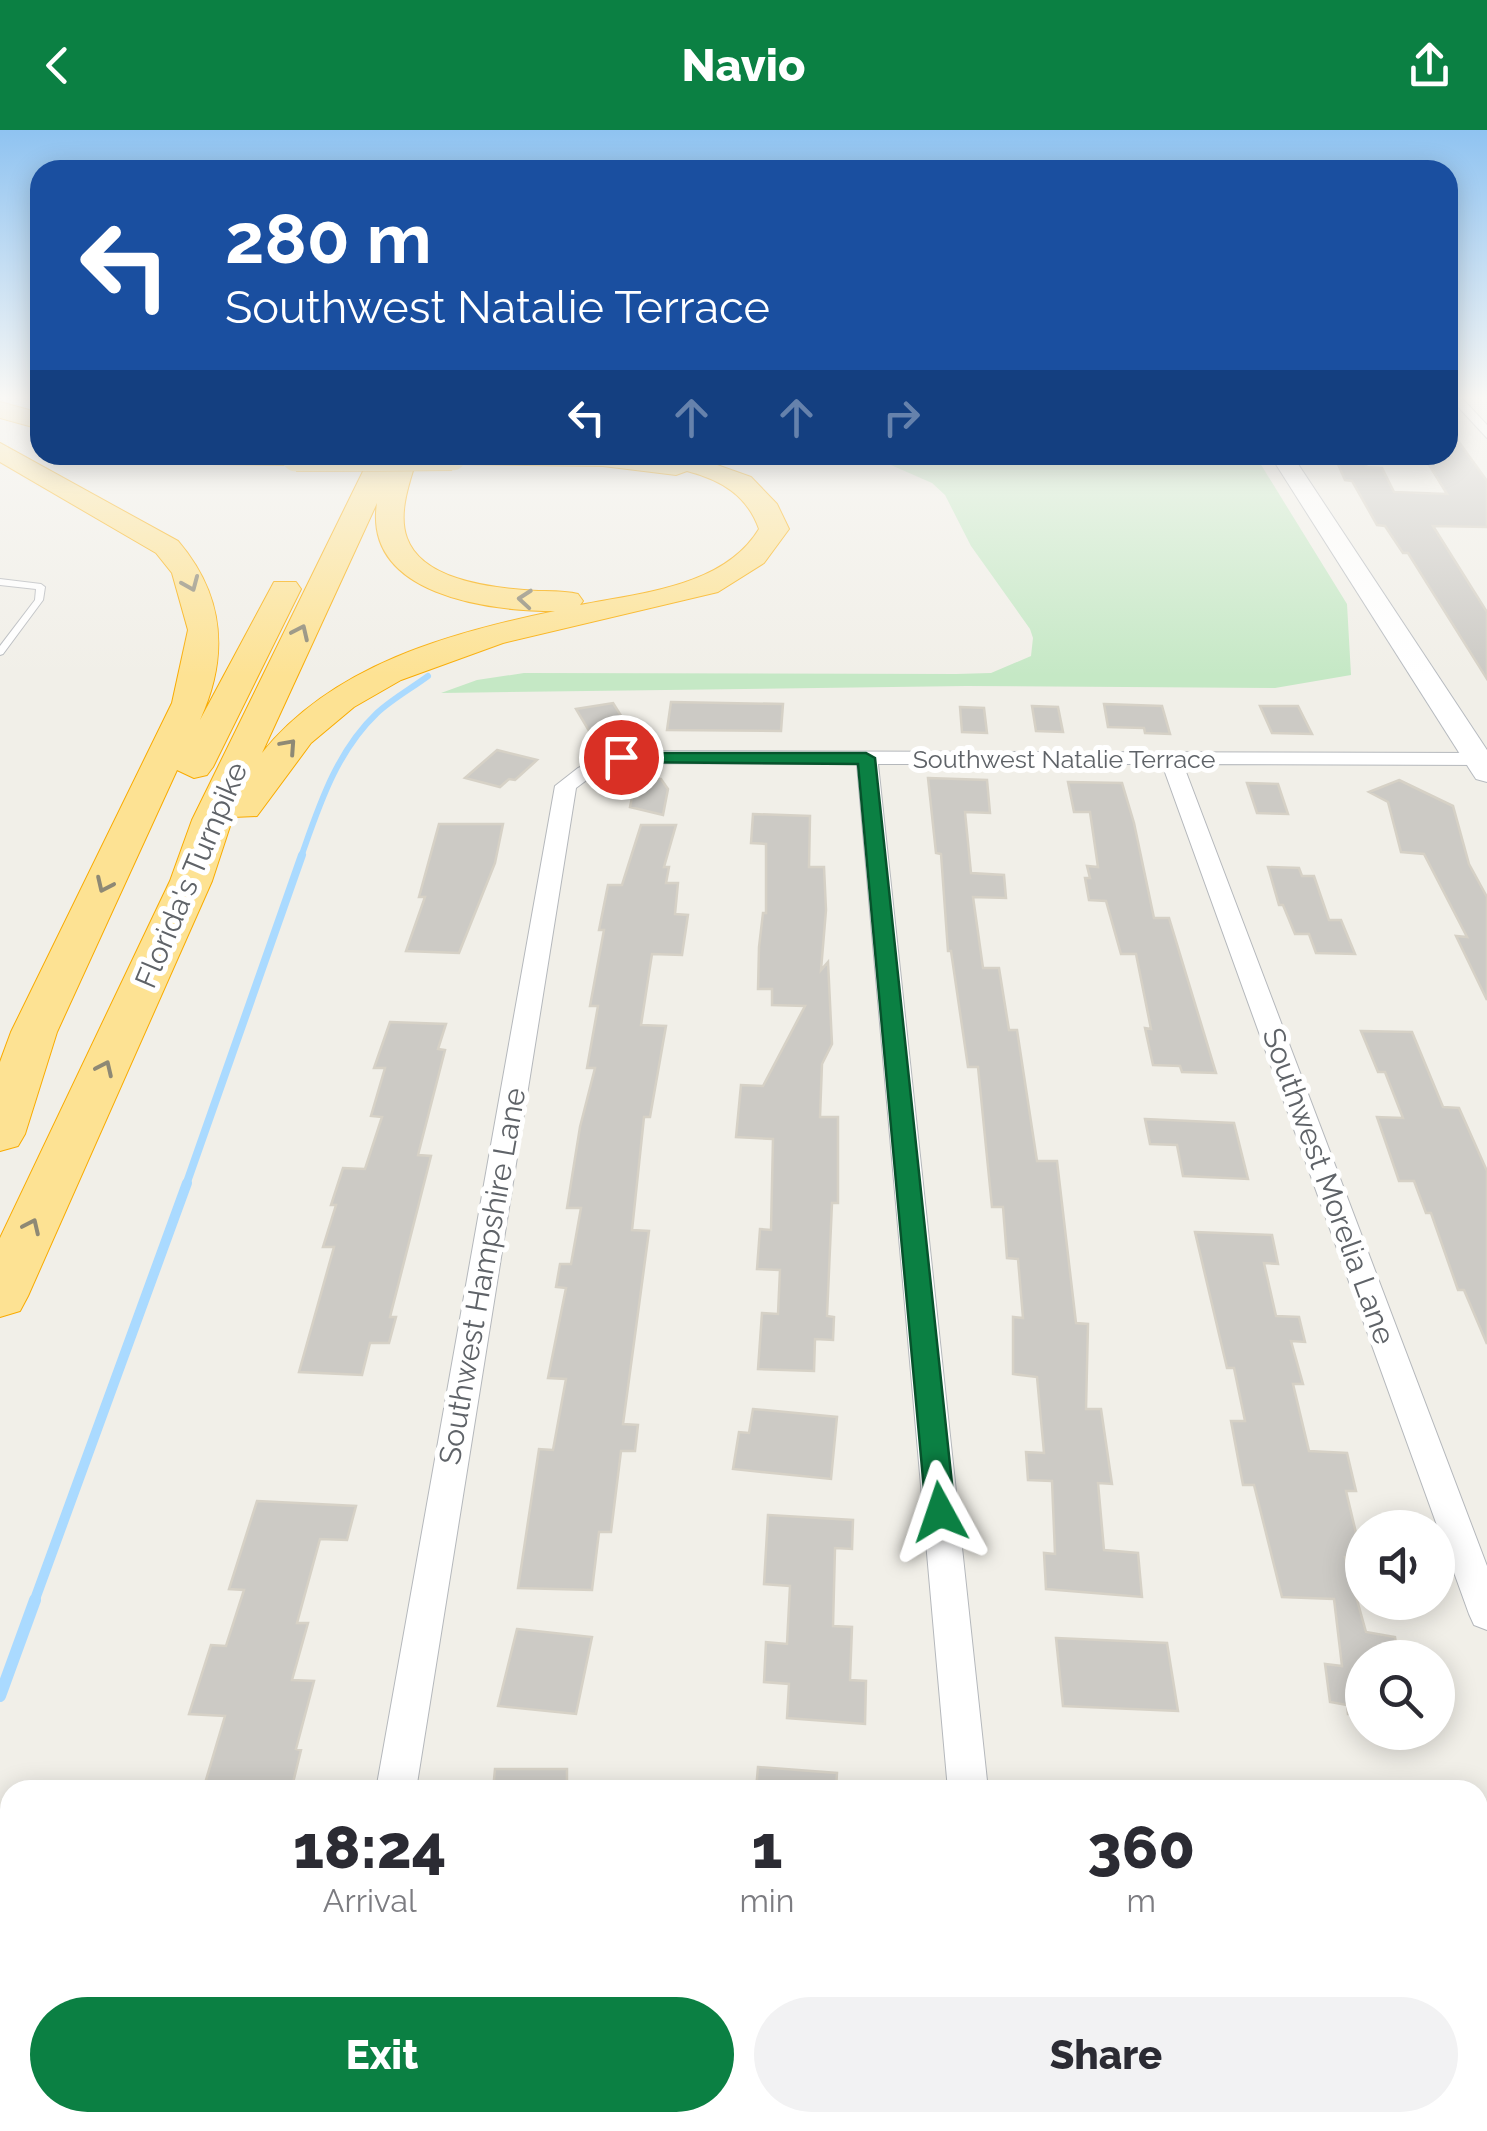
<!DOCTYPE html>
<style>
:root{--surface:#fff;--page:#f2f2f3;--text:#2b2b33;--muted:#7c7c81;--accent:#0b8043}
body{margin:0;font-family:Raleway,sans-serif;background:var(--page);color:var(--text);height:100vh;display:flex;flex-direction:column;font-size:38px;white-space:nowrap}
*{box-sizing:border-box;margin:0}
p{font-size:32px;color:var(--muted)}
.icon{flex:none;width:55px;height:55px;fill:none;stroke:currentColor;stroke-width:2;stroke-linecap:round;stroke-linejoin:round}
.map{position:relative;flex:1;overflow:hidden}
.drawer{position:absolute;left:0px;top:1650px;width:1488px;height:352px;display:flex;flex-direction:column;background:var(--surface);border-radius:30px 30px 0 0;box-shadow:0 5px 25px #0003}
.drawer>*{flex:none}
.guide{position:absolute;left:30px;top:30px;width:1428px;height:305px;border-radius:30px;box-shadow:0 5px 25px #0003;background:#1a4fa0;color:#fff;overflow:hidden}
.fabs{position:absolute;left:1345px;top:1380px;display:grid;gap:20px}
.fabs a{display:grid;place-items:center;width:110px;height:110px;border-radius:50%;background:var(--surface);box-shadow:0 5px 25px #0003;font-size:50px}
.pin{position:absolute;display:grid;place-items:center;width:85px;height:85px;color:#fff;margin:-42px;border:5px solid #fff;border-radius:50%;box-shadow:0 2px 10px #0007}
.me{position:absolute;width:110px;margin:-55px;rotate:355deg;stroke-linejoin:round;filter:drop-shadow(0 0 8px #0008)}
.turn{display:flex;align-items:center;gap:35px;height:210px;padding:0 30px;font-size:45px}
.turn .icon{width:130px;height:130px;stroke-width:2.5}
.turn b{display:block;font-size:70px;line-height:85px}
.lanes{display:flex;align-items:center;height:95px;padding:0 30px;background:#0003;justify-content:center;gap:50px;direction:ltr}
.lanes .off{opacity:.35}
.eta{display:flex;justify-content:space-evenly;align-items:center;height:170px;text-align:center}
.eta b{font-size:60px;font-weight:800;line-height:70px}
.button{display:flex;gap:20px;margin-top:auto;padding:20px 30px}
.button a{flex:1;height:115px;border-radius:60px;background:var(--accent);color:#fff;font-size:40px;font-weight:800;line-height:115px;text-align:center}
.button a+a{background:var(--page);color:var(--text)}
header{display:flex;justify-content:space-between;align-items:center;height:130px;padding:0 30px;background:var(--accent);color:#fff;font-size:45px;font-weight:800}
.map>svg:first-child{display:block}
</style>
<header><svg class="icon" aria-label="back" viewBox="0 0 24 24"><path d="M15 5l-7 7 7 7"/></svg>Navio<svg class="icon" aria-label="share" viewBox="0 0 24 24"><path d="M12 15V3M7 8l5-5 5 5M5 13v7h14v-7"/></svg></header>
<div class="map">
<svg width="1487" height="2001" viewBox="0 0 1487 2001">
<rect width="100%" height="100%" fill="#f1efe8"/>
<!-- green -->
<path fill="#c5e8c5" d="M868,325H1255L1347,474L1351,545L1275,558L966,556L441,563L477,550L524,543L956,544L991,543L1031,526L1033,508L1030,499L971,416L945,365L932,353Z"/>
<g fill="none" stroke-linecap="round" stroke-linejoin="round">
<!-- stream-far3 -->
<path stroke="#aadaff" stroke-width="6" d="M301,727C319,676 336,622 377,583C392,569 412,558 428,546"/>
<!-- stream-far2 -->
<path stroke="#aadaff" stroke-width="8" d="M186,1055L302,725"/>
<!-- stream-far1 -->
<path stroke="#aadaff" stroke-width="10" d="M34,1472L187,1053"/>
<!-- stream -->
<path stroke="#aadaff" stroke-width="12" d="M0,1566L35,1470"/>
</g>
<!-- building -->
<path fill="#cccac5" stroke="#d6d1c6" stroke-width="2.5" d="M1448,297L1487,351V397L1433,396L1487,482V549L1408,423H1403L1385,396L1377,395L1352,351L1345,350L1334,325H1359L1367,337L1382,338L1394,362L1447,364L1423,325H1448Z
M671,572L783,574L781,601L667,600Z
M613,573L630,600L592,606L576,579Z
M1104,574L1162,576L1170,604L1145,603L1144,598L1108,597Z
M1032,576L1058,577L1063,602L1036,601Z
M1260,576H1298L1312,604L1272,603Z
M960,577L984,578L987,603L962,602Z
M497,620L537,630L515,650L509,649L500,657L465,648Z
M928,648L987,650L990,683L965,682L971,743L1004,745L1006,768L973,767L983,838H999L1009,900H1017L1037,1031H1057L1076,1193L1088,1194L1086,1279H1101L1112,1354L1098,1353L1104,1420L1138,1423L1142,1467L1046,1459L1044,1423L1055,1424L1052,1351L1028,1350L1026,1322L1044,1323L1037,1247L1013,1244V1187L1023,1188L1018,1129L1007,1128L1003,1077H992L978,937H968L951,821H948L941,724L936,723Z
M636,649H661L668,659L663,685L630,677Z
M1399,650L1453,676L1469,734L1487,767V870L1456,806L1467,807L1424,724L1401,722L1388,672L1369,662Z
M1068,652L1122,653L1134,693L1154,788H1169L1216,943L1182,942L1180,936L1153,935L1145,898L1151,899L1136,824H1121L1106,771L1089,770L1085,748H1090L1087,736L1098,737L1090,682H1074Z
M1247,653L1278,654L1288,684L1257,683Z
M753,684L810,686L809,737H824L826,780L821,840L828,832L832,914L822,934L820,987H838V1073H832L827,1186L834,1187L833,1210L815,1209L814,1241L758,1239L762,1183L778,1184L780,1140L757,1139L760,1099L771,1100L773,1009L736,1007L741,955L763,956L805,876L772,875V859H758L759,817L763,783H766V714L751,713Z
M439,694H503L495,733L459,823L406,821L425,767H419Z
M641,695H676L664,737H669L666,753H678L675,784L688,785L682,825L652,824L641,895L666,896L650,987H644L632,1100L649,1101L623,1294L638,1295L635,1321H621L611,1402H599L592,1460L518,1458L539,1319L553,1320L566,1249L548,1248L566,1158L556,1157L560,1134H571L581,1078H567L580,997L595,938H587L598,876H590L604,800H599L608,755H622Z
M1268,737L1299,738L1302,746H1314L1329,790H1341L1355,824L1316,823L1309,804H1295L1283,775H1279Z
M390,892L446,894L438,919L445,920L418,1025L431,1026L390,1187H396L389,1213H370L362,1245L299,1242L334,1117H323L336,1075H331L343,1038L365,1039L382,987L371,986L385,938H374Z
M1361,901L1412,902L1443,977L1459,978L1487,1041V1214L1464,1160H1458L1431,1083H1426L1414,1051H1399L1377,987L1403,988L1385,942H1378Z
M1145,989L1234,993L1248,1049L1183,1046L1177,1015L1150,1014Z
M1195,1102L1272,1105L1278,1134L1264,1133L1276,1186L1299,1187L1305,1212L1291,1211L1303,1254H1293L1309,1321L1347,1323L1356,1361H1346L1362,1428L1345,1427L1366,1502L1395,1507L1398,1528H1362V1584H1348L1347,1575L1330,1572L1325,1534L1342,1536L1334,1469L1282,1467L1254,1355H1243L1231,1291H1245L1234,1238H1227Z
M753,1279L837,1287L831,1349L733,1339L739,1302L749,1303Z
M257,1371L356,1376L347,1410L320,1409L297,1493H308L292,1550L314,1551L296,1619L301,1620L292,1657L203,1660L225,1586L189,1584L211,1515L226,1516L244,1460L229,1459Z
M768,1385L853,1390L852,1419L835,1418L833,1496L852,1497L850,1550L866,1551L865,1594L787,1588L789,1554L764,1552L766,1512L787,1514L790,1456L764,1454Z
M517,1499L592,1507L576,1584L498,1576Z
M1056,1508L1167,1513L1178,1581L1063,1576Z
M758,1637L837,1643L836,1660H756Z
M495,1639H567V1660H493Z"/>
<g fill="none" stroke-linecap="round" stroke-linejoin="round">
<defs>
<path id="lane" d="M0,449L41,454L45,457L43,470L3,524L0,525V516L35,470L36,459L0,455Z"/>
<path id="street" d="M1448,266H1460L1487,295V308Z
M621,621L1487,623V635L1183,634L1487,1436V1500L1474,1495L1469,1484L1162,634H878L988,1660H948L857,634L624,633L592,646L576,658L416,1660H376L555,656L578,638Z
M1487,1812V1856H1478V1813Z
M317,1992H363L361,2001H315Z
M977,1992H1023L1024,2001H978Z"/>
<path id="secondary" d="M1270,325H1292L1487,620V652L1476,649L1472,643Z"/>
<path id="highway" d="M0,272L40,283V299L0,288Z
M0,313L178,411C224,465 230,524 200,590L274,452H296L301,459L213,637L207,645L194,648L177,640L57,902L25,1004L18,1016L0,1021V932L11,902L172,573L188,500L172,443L156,423L0,332Z
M105,325H308L310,327L296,335L119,333Z
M371,325H411L416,331C409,354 398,384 407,408C422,449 487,457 524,460C542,462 561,460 578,464L583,471L580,475C640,463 724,457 759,399C747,365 721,350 687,341L676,345L603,336L452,334L442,332L439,325H689L751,347L777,374L789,399L764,433L718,462L503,513L401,550L354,577L311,613L257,686L233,687L212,751L28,1166L20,1181L0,1187V1108L170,751L192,690ZM377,373C363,465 488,481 555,481C449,503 333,535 262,623Z"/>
</defs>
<!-- lane casing -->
<use href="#lane" stroke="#b5b8bc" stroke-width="2"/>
<!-- street casing -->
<use href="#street" stroke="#b5b8bc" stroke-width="2"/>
<!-- secondary casing -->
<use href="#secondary" stroke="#b6babf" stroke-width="2"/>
<!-- highway casing -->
<use href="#highway" stroke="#f9ab00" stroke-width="2"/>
<!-- lane -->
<use href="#lane" fill="#fff" fill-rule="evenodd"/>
<!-- street -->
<use href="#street" fill="#fff" fill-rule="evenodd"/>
<!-- secondary -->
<use href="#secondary" fill="#fff" fill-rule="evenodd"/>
<!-- highway -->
<use href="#highway" fill="#fde293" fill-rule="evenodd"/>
<defs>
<path id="highway-bridge" d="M296,327L452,326"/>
</defs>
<!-- highway-bridge casing -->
<use href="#highway-bridge" stroke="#f9ab00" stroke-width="30" stroke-linecap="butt"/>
<!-- highway-bridge -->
<use href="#highway-bridge" stroke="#fde293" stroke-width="29"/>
</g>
<!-- one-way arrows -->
<defs><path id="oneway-chevron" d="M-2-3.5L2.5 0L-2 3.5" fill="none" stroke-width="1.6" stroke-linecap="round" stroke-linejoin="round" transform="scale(2.5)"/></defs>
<g stroke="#8e8975">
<use href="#oneway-chevron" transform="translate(191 454) rotate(67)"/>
<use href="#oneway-chevron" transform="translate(525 469) rotate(-175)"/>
<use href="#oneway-chevron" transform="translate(301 502) rotate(-65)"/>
<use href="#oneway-chevron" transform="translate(289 616) rotate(-48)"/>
<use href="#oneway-chevron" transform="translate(104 755) rotate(115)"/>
<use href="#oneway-chevron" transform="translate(105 938) rotate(-65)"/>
<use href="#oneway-chevron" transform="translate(32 1096) rotate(-65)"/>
</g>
<!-- sky -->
<linearGradient id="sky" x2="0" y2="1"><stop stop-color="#8fc3f1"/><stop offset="0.49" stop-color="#f9f8f5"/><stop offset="1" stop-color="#f9f8f5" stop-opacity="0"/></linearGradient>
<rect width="1487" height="546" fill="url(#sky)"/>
<!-- route -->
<path fill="#0b8043" stroke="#07532c" stroke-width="2.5" d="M615,623H866L875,628L955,1382L950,1391L940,1394L930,1391L926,1382L858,634L621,632L613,627Z"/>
<g text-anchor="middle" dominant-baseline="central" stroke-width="10" stroke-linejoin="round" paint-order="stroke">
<!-- far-street labels -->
<g font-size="25" fill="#5f6368" stroke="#fff">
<text x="1064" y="629">Southwest Natalie Terrace</text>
</g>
<!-- street labels -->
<g font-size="30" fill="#5f6368" stroke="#fff">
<text transform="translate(191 745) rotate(-67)">Florida's Turnpike</text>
<text transform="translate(1329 1056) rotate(70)">Southwest Morelia Lane</text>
<text transform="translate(482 1146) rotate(-80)">Southwest Hampshire Lane</text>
</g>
</g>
</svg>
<div class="fabs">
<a><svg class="icon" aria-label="sound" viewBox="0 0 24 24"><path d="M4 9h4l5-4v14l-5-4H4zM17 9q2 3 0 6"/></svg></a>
<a><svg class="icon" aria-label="search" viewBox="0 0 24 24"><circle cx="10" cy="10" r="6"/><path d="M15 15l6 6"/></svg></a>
</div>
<div class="pin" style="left:621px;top:627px;background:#d93025"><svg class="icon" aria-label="arrive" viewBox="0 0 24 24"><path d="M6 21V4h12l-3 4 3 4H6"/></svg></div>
<svg class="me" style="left:940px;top:1382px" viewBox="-20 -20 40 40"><path d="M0-17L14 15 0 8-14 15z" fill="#0b8043" stroke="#fff" stroke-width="4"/></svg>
<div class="guide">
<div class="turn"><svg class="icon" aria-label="left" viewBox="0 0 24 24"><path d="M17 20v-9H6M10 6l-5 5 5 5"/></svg><div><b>280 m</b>Southwest Natalie Terrace</div></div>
<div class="lanes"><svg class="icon" aria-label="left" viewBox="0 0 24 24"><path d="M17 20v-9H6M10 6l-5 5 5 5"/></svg><svg class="icon off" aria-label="ahead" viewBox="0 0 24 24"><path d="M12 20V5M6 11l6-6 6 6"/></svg><svg class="icon off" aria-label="ahead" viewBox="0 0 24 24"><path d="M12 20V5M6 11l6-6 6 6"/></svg><svg class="icon off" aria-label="right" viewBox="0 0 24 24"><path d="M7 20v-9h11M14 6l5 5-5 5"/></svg></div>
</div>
<section class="drawer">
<div class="eta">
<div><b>18:24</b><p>Arrival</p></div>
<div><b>1</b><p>min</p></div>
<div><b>360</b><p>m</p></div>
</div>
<div class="button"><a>Exit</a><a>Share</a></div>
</section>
</div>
